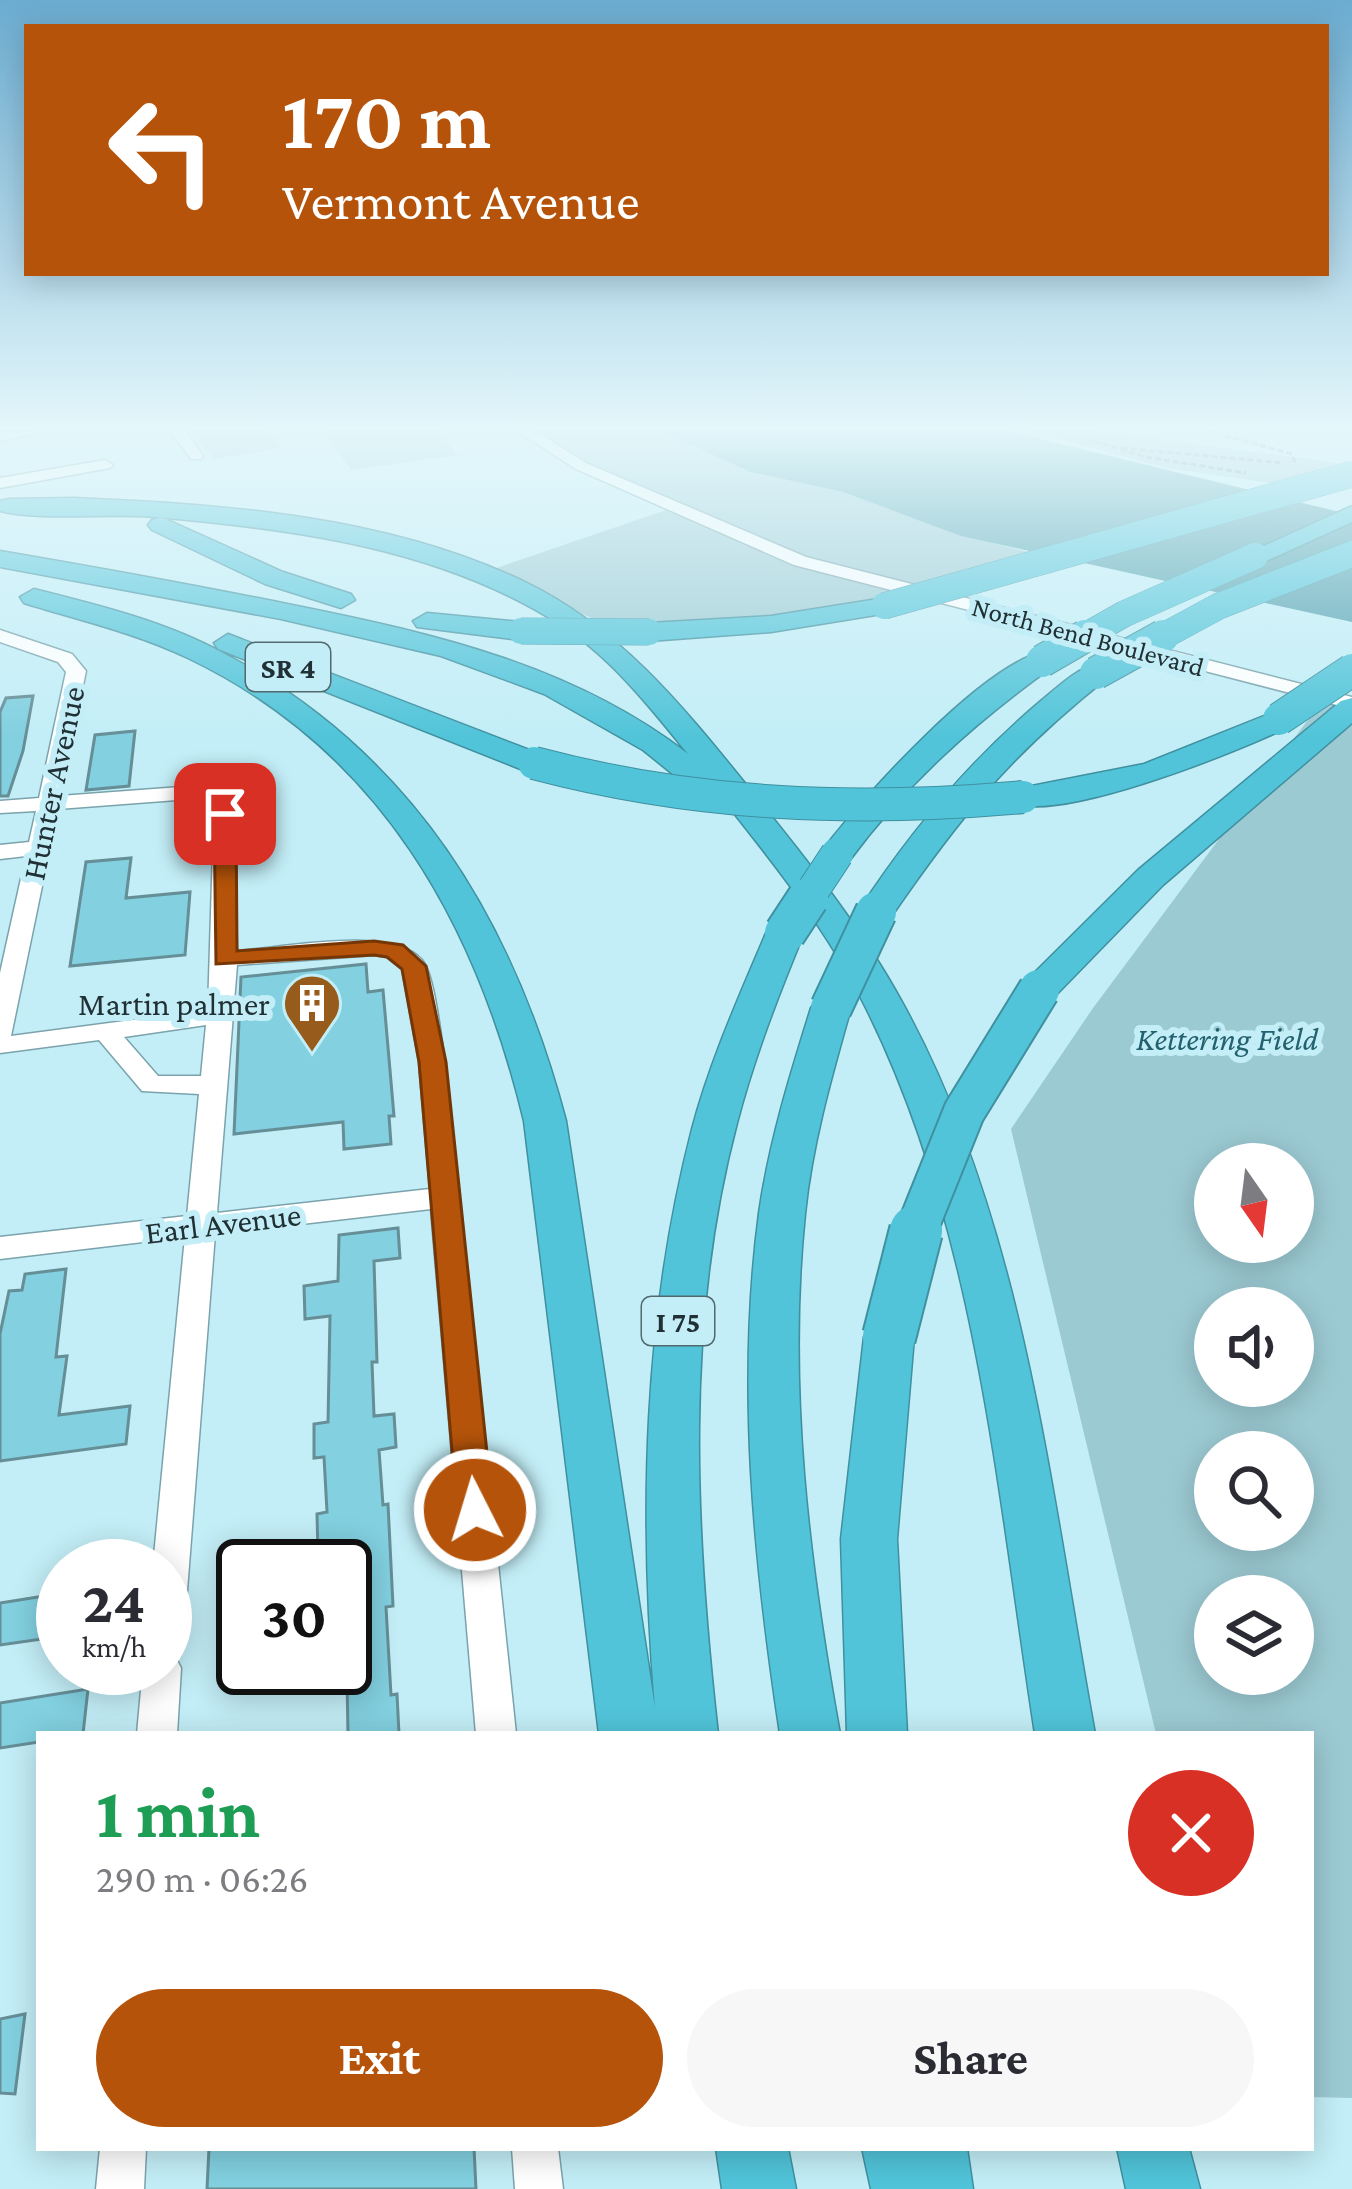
<!DOCTYPE html>
<meta charset="utf-8">
<style>
:root{--surface:#fff;--page:#f7f7f7;--text:#2b2b33;--muted:#7c7c81;--accent:#b45309}
body{margin:0;font-family:"Crimson Pro",serif;background:var(--page);color:var(--text);height:100vh;display:flex;flex-direction:column;font-size:45px;white-space:nowrap}
*{box-sizing:border-box;margin:0}
p{font-size:39px;color:var(--muted)}
.icon{flex:none;width:66px;height:66px;fill:none;stroke:currentColor;stroke-width:2;stroke-linecap:round;stroke-linejoin:round}
.map{position:relative;flex:1;overflow:hidden}
.drawer{position:absolute;left:36px;top:1731px;width:1278px;height:420px;display:flex;flex-direction:column;background:var(--surface);border-radius:0px;box-shadow:0 6px 30px #0003}
.drawer>*{flex:none}
.guide{position:absolute;left:24px;top:24px;width:1305px;height:252px;border-radius:0px;box-shadow:0 6px 30px #0003;background:#b45309;color:#fff;overflow:hidden}
.needle{width:78px;rotate:166deg}
.fabs{position:absolute;left:1194px;top:1143px;display:grid;gap:24px}
.fabs a{display:grid;place-items:center;width:120px;height:120px;border-radius:50%;background:var(--surface);box-shadow:0 6px 30px #0003;font-size:60px}
.speed{position:absolute;left:36px;top:1539px;display:flex;gap:24px;font-size:60px;font-weight:700;text-align:center}
.speed>*{display:grid;place-content:center;width:156px;height:156px;border-radius:50%;background:var(--surface);box-shadow:0 6px 30px #0003;line-height:1}
.speed small{font-size:30px;font-weight:400}
.speed .limit{border:6px solid #111;border-radius:18px;background:#fff;color:#111}
.pin{position:absolute;display:grid;place-items:center;width:102px;height:102px;color:#fff;margin:-51px;border-radius:24px;box-shadow:0 6px 18px #0006}
.me{position:absolute;width:132px;margin:-66px;rotate:355deg;stroke-linejoin:round;filter:drop-shadow(0 0 9px #0008)}
.turn{display:flex;align-items:center;gap:42px;height:252px;padding:0 60px;font-size:54px}
.turn .icon{width:156px;height:156px;stroke-width:2.5}
.turn b{display:block;font-size:84px;line-height:102px}
.round{display:grid;place-items:center;flex:none;width:126px;height:126px;border-radius:63px;background:var(--page)}
.headline{display:flex;align-items:center;justify-content:space-between;height:204px;padding:0 60px}
h1{font-size:72px;font-weight:700;line-height:90px;color:#1e9e55}
.primary-button{display:flex;gap:24px;margin-top:auto;padding:24px 60px}
.primary-button a{flex:1;height:138px;border-radius:72px;background:var(--accent);color:#fff;font-size:48px;font-weight:700;line-height:138px;text-align:center}
.primary-button a+a{background:var(--page);color:var(--text)}
.map>svg:first-child{display:block}
</style>
<div class="map">
<svg width="1352" height="2189" viewBox="0 0 1352 2189">
<rect width="100%" height="100%" fill="#c3eef7"/>
<!-- green -->
<path fill="#9ccad3" fill-rule="evenodd" d="M193,431H268L282,448L213,459Z
M323,431H437L458,455L351,470Z
M524,431H660L750,472L843,492L961,535L1060,560L798,620L581,633L594,619L479,574L672,508L581,466Z
M1030,431H1093L1339,463L1271,483L1166,468Z
M1325,697L1352,707V2098L1311,2097V1734H1156L1011,1129L1093,1008ZM1215,1164H1293V1242H1215ZM1215,1308H1293V1386H1215ZM1215,1452H1293V1530H1215ZM1215,1596H1293V1674H1215Z"/>
<!-- water -->
<path fill="#51a0af" d="M660,431H1008L1352,515V622L961,536L843,492L750,472Z"/>
<!-- building -->
<path fill="#82d0e0" stroke="#668e97" stroke-width="3" d="M33,696L23,751L8,796H0V712L6,698Z
M135,731L129,786L86,790L95,735Z
M131,858L126,898L190,892L185,955L70,966L86,862Z
M366,964L368,992L383,990L394,1116H389L391,1144L344,1149L343,1122L234,1134L241,977Z
M398,1228L400,1258L374,1261L377,1362H372L374,1416L394,1414L396,1447L379,1450L383,1505L388,1504L393,1606L386,1607L391,1695L397,1694L399,1734H348L345,1566H340V1552L318,1555L317,1514L327,1512L324,1457L314,1458V1424L328,1422L330,1316L305,1319L304,1286L338,1281L339,1235Z
M66,1269L56,1357L67,1356L59,1415L130,1406L126,1444L0,1461V1334L9,1291L22,1290L25,1274Z
M63,1593V1636L0,1645V1603Z
M88,1689L83,1734H39V1742L0,1748V1703Z
M25,2014L15,2094L0,2093V2019Z
M209,2148H474L476,2189H207Z"/>
<g fill="none" stroke-linecap="round" stroke-linejoin="round">
<defs>
<path id="minor" d="M45,431L0,441V433Z
M170,431H185L203,456L201,459H191Z
M517,431H535L586,463L806,557L1352,697V709L794,565L576,469Z
M105,460L113,465L110,468L0,488V478Z
M0,630L72,654L86,671L60,796L194,786L233,809L237,951C282,948 391,925 422,960C435,975 441,1040 445,1062L516,1734H476L431,1209L215,1234L184,1629L178,1641L165,1645V1566H153L185,1237L0,1259V1237L187,1216L199,1094L142,1091L99,1040L0,1053V973L26,856L0,859V845L29,842L36,811L0,813V801L39,798L66,672L58,662L0,642ZM190,799L214,816L208,1010L11,1036L58,809ZM374,955L387,957L402,969L419,1062L430,1189L217,1213L237,965ZM206,1025L201,1076H158L124,1037Z
M165,1652L175,1656L181,1668L177,1734H137L143,1668H165Z
M100,2148H146L144,2189H96Z
M512,2148H558L563,2189H515Z"/>
<path id="highway" d="M74,498C224,504 388,516 525,582C618,627 680,703 744,782C800,852 859,923 902,1002C1024,1223 1050,1489 1095,1734H1035C997,1489 977,1230 865,1006C826,927 768,856 714,788H690L643,750L544,694L441,656L281,619L0,567V551C99,568 199,586 297,606C436,634 574,666 688,754C650,707 610,656 559,624C440,548 294,529 155,517C113,513 36,521 0,511V501L9,499Z
M1352,506V522L1264,562H1246L1242,556Z
M161,517L283,572L351,594L355,600L341,608L265,584L152,530L148,525L152,520Z
M34,589C98,605 167,622 225,654C413,754 513,920 566,1121L655,1708C639,1513 643,1319 692,1129C710,1061 739,997 766,933L772,925H798L804,933C778,996 754,1058 737,1123C684,1323 695,1531 718,1734H599L524,1121C476,922 380,750 188,658C136,633 79,620 24,603L20,597Z
M884,598L898,606L894,612L771,632L649,641L635,632L649,623L771,616Z
M427,613L521,622L535,631L521,640L417,627L413,621Z
M228,634L545,756L550,763L534,773L523,770L218,649L214,643Z
M1042,652L1052,655L1057,661L1052,667C974,723 906,784 849,861H825L820,854L825,847C864,796 981,667 1042,652Z
M1096,664L1111,673L1106,679C1009,756 959,818 889,920H863L858,912C910,832 968,762 1042,700C1058,687 1076,669 1096,664Z
M1352,698V723L1163,885L1053,998H1025L1020,990L1025,982L1138,870L1341,701Z
M1279,710L1290,712L1294,719L1290,726C1250,747 1036,834 1006,797L1011,790L1144,764Z
M831,996L845,1000L851,1008C832,1075 812,1144 805,1214C787,1388 809,1562 840,1734H780C754,1562 736,1386 759,1213C769,1143 790,1075 811,1008L817,1000Z
M889,1319L906,1324L914,1337L897,1539L907,1734H847L841,1539L864,1337L872,1324Z
M716,2148H788L796,2189H722Z
M862,2148H967L973,2189H871Z
M1117,2148H1189L1200,2189H1126Z"/>
</defs>
<!-- minor casing -->
<use href="#minor" stroke="#7ba3ac" stroke-width="3"/>
<!-- highway casing -->
<use href="#highway" stroke="#40909f" stroke-width="3"/>
<!-- path -->
<path stroke="#69868c" stroke-width="3" stroke-dasharray="6 3" stroke-linecap="butt" d="M1060,431L1146,457L1246,473
M1208,431L1292,454L1295,462
M1122,448L1284,463"/>
<!-- minor -->
<use href="#minor" fill="#fff" fill-rule="evenodd"/>
<!-- highway -->
<use href="#highway" fill="#51c4d9" fill-rule="evenodd"/>
<defs>
<path id="highway-bridge-far3" d="M884,606L1352,474
M521,631L649,632
M1080,639L1124,614L1255,556
M1158,639L1219,606L1352,554"/>
<path id="highway-bridge-far2" d="M1042,661L1085,636
M1096,673L1163,636
M1279,719L1352,670
M534,763C696,806 856,812 1023,797
M806,901L837,854"/>
<path id="highway-bridge-far1" d="M785,933L808,898
M831,1008L876,912
M915,1234L964,1112L1039,990"/>
<path id="highway-bridge" d="M889,1337L916,1231"/>
</defs>
<!-- highway-bridge-far3 casing -->
<use href="#highway-bridge-far3" stroke="#40909f" stroke-width="27" stroke-linecap="butt"/>
<!-- highway-bridge-far2 casing -->
<use href="#highway-bridge-far2" stroke="#40909f" stroke-width="34" stroke-linecap="butt"/>
<!-- highway-bridge-far1 casing -->
<use href="#highway-bridge-far1" stroke="#40909f" stroke-width="44" stroke-linecap="butt"/>
<!-- highway-bridge casing -->
<use href="#highway-bridge" stroke="#40909f" stroke-width="56" stroke-linecap="butt"/>
<!-- highway-bridge-far3 -->
<use href="#highway-bridge-far3" stroke="#51c4d9" stroke-width="26"/>
<!-- highway-bridge-far2 -->
<use href="#highway-bridge-far2" stroke="#51c4d9" stroke-width="32"/>
<!-- highway-bridge-far1 -->
<use href="#highway-bridge-far1" stroke="#51c4d9" stroke-width="40"/>
<!-- highway-bridge -->
<use href="#highway-bridge" stroke="#51c4d9" stroke-width="52"/>
</g>
<!-- sky -->
<linearGradient id="sky" x2="0" y2="1"><stop stop-color="#6bacd1"/><stop offset="0.58" stop-color="#e4f7fb"/><stop offset="1" stop-color="#e4f7fb" stop-opacity="0"/></linearGradient>
<rect width="1352" height="738" fill="url(#sky)"/>
<!-- route -->
<path fill="#b45309" stroke="#753606" stroke-width="3" d="M225,807L236,814L237,951L374,941L403,945L426,966L446,1062L493,1510L487,1521L475,1525L462,1521L457,1510L419,1062L402,969L387,957L374,955L216,964L214,814Z"/>
<!-- icons -->
<defs>
<symbol id="building-pin" viewBox="-11 -11 22 30"><path d="M0 17L-7.5 6A9.5 9.5 0 1 1 7.5 6Z" fill="#975b1c" stroke="#c3eef7"/><path d="M-4-6H4V6H1V3H-1V6H-4ZM-2.5-4.3h1.7v1.8h-1.7ZM.8-4.3h1.7v1.8H.8ZM-2.5-1h1.7V.8h-1.7ZM.8-1h1.7V.8H.8Z" fill="#fff"/></symbol>
</defs>
<g fill-rule="evenodd">
<use href="#building-pin" x="279" y="970" width="66" height="90"/>
</g>
<g text-anchor="middle" dominant-baseline="central" stroke-width="12" stroke-linejoin="round" paint-order="stroke">
<!-- far-street labels -->
<g font-size="27" fill="#203034" stroke="#c3eef7">
<text transform="translate(1088 637) rotate(15)">North Bend Boulevard</text>
</g>
<!-- shield labels -->
<g fill="#c3eef7" stroke="#51696e" stroke-width="3">
<rect x="246" y="643" width="84" height="48" rx="9"/>
<rect x="642" y="1297" width="72" height="48" rx="9"/>
</g>
<g font-size="30" font-weight="bold" fill="#203034">
<text x="288" y="667">SR 4</text>
<text x="678" y="1321">I 75</text>
</g>
<!-- street labels -->
<g font-size="33" fill="#203034" stroke="#c3eef7">
<text transform="translate(53 783) rotate(-78)">Hunter Avenue</text>
<text transform="translate(223 1223) rotate(-7)">Earl Avenue</text>
</g>
<!-- poi labels -->
<g font-size="33" fill="#203034" stroke="#c3eef7" text-anchor="end">
<text x="270" y="1003">Martin palmer</text>
</g>
<!-- park labels -->
<g font-size="33" font-style="italic" fill="#22616d" stroke="#c3eef7">
<text x="1227" y="1038">Kettering Field</text>
</g>
</g>
</svg>
<div class="fabs">
<a><svg class="needle" viewBox="-14 -14 28 28"><path d="M0-13l5 13h-10z" fill="#e53935"/><path d="M0 13l5-13h-10z" fill="#7c7c81"/></svg></a>
<a><svg class="icon" aria-label="sound" viewBox="0 0 24 24"><path d="M4 9h4l5-4v14l-5-4H4zM17 9q2 3 0 6"/></svg></a>
<a><svg class="icon" aria-label="search" viewBox="0 0 24 24"><circle cx="10" cy="10" r="6"/><path d="M15 15l6 6"/></svg></a>
<a><svg class="icon" aria-label="layers" viewBox="0 0 24 24"><path d="M12 4l9 5-9 5-9-5zM3 14l9 5 9-5"/></svg></a>
</div>
<div class="speed"><div>24<small>km/h</small></div><div class="limit">30</div></div>
<div class="pin" style="left:225px;top:814px;background:#d93025"><svg class="icon" aria-label="arrive" viewBox="0 0 24 24"><path d="M6 21V4h12l-3 4 3 4H6"/></svg></div>
<svg class="me" style="left:475px;top:1510px" viewBox="-20 -20 40 40"><circle r="17" fill="#b45309" stroke="#fff" stroke-width="3"/><path d="M0-11L8 9 0 5-8 9z" fill="#fff"/></svg>
<div class="guide">
<div class="turn"><svg class="icon" aria-label="left" viewBox="0 0 24 24"><path d="M17 20v-9H6M10 6l-5 5 5 5"/></svg><div><b>170 m</b>Vermont Avenue</div></div>
</div>
<section class="drawer">
<div class="headline"><div><h1>1 min</h1><p>290 m · 06:26</p></div><a class="round" style="background:#d93025;color:#fff"><svg class="icon" aria-label="close" viewBox="0 0 24 24"><path d="M6 6l12 12M18 6L6 18"/></svg></a></div>
<div class="primary-button"><a>Exit</a><a>Share</a></div>
</section>
</div>
